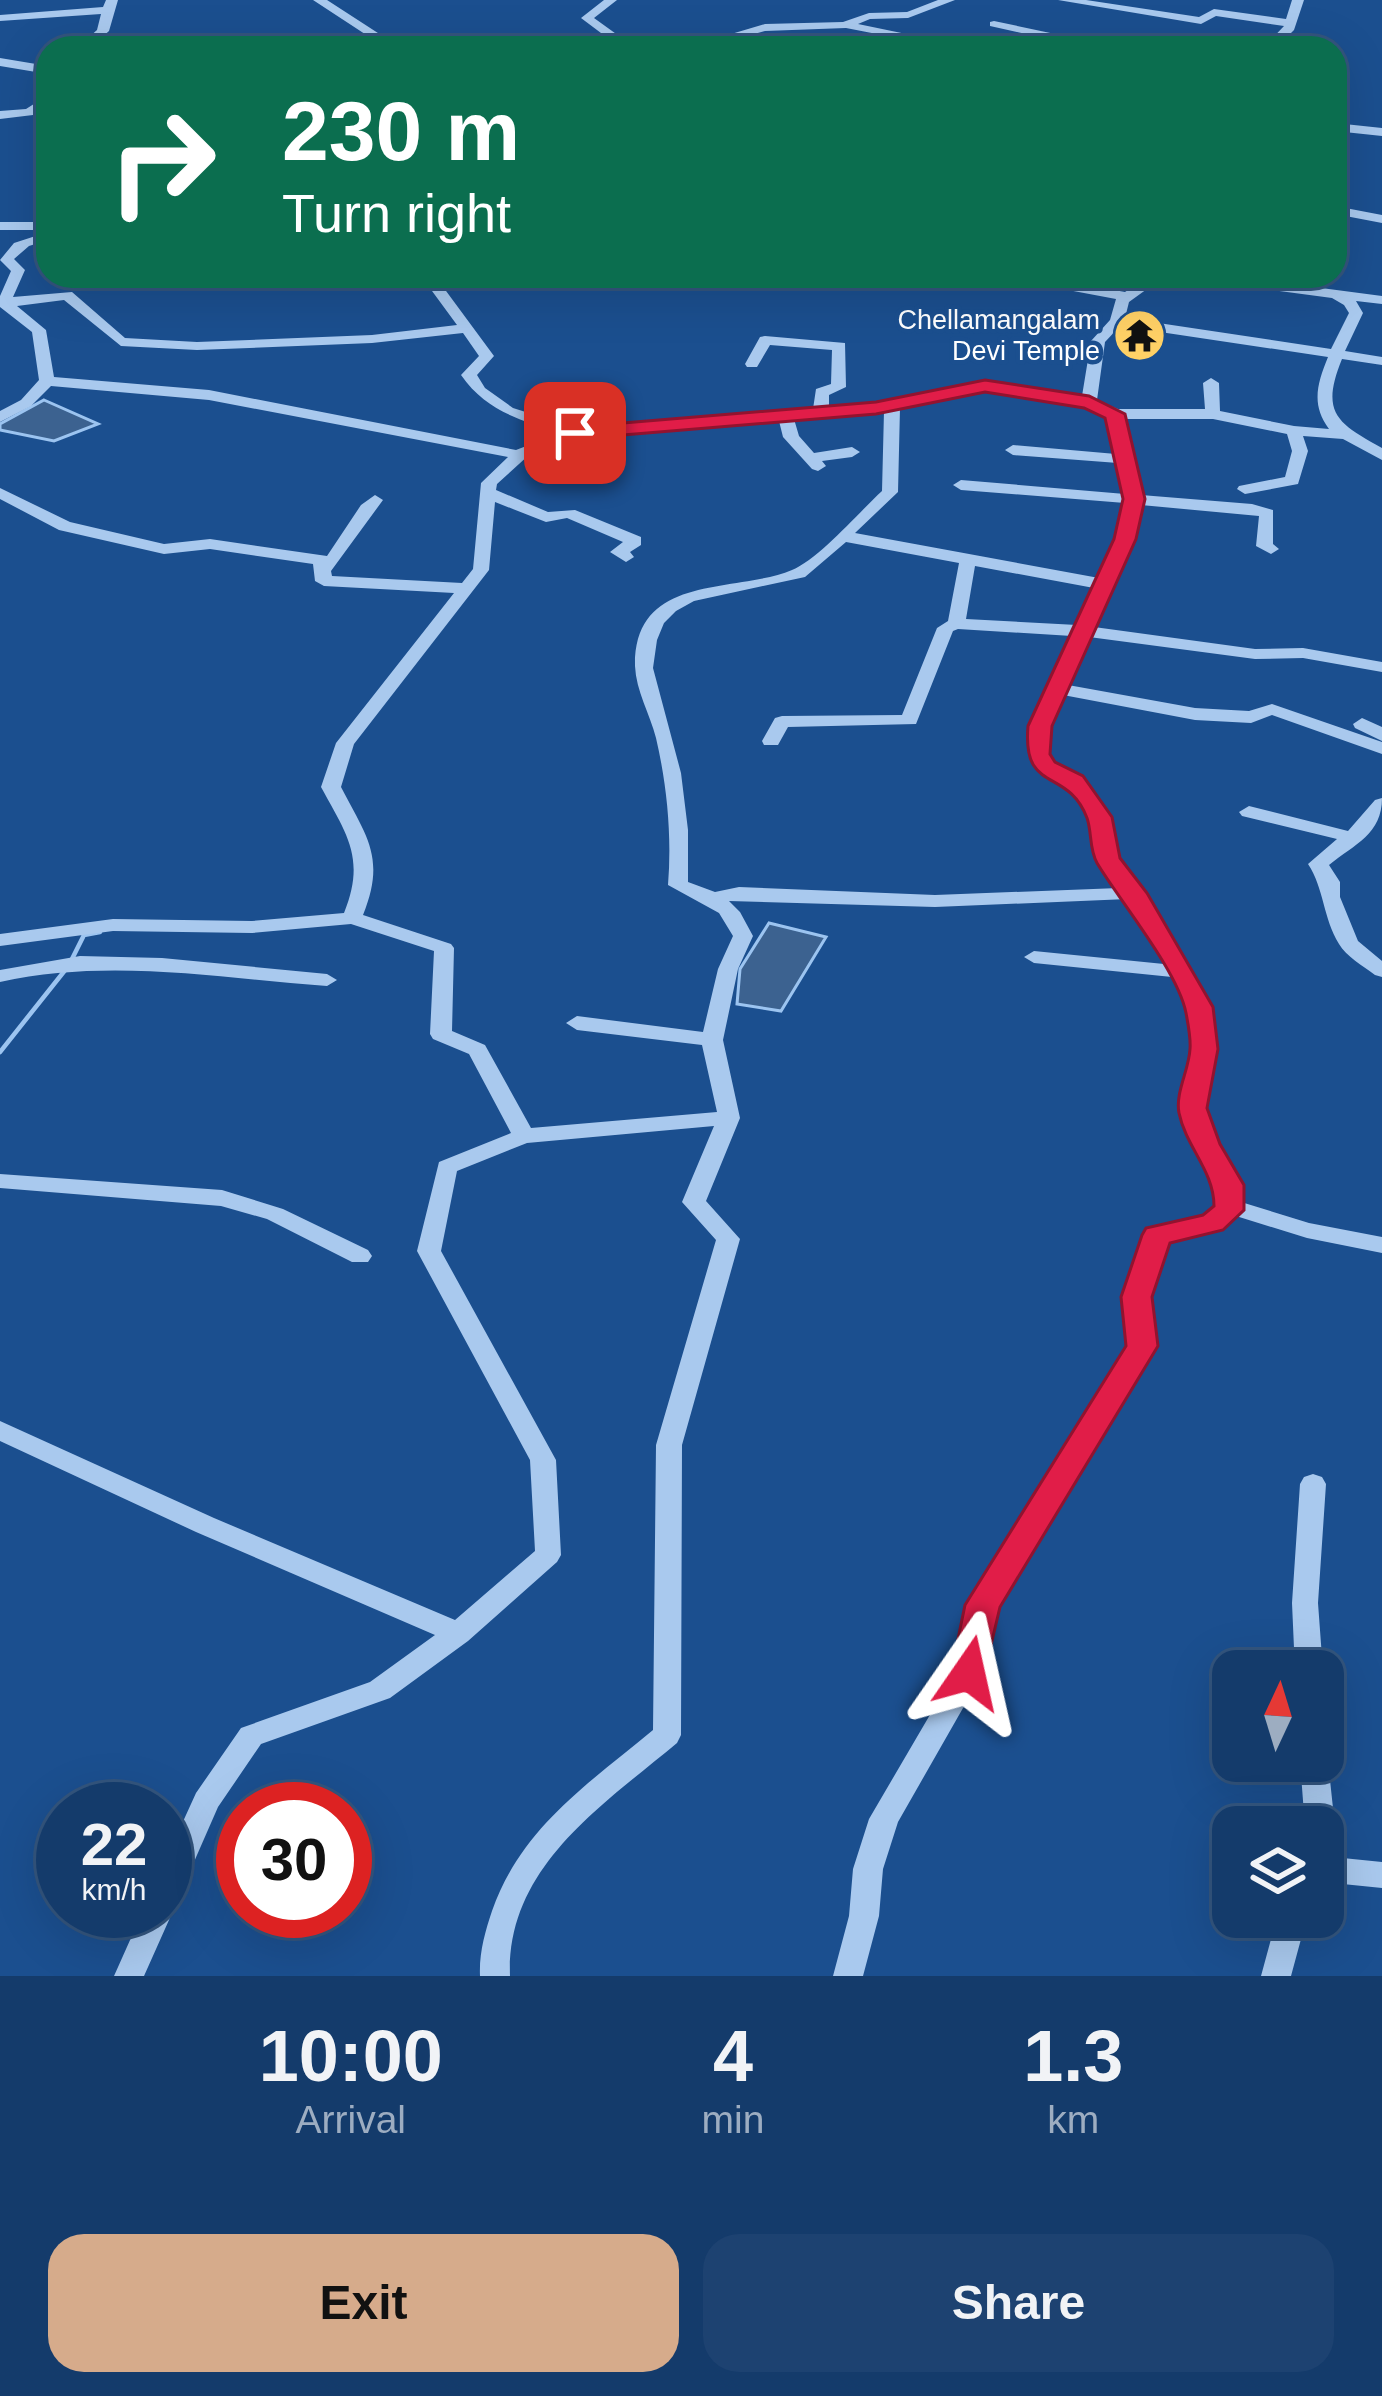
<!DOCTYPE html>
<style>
:root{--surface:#143b6b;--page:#1d4271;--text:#f1f3f6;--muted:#9dadc1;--line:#33557e;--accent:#d6ab8b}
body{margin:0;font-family:Helvetica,sans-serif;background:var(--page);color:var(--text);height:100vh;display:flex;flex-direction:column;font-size:45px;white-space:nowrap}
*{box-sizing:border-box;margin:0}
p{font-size:39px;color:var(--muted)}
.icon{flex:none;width:66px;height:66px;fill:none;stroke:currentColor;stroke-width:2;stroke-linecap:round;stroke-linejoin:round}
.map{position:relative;height:1976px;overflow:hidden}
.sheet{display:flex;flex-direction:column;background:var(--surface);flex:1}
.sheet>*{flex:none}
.hud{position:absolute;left:36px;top:36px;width:1311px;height:252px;border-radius:36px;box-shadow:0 12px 48px #0002,0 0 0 3px var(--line);background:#0b6e4f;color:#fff;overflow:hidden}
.needle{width:78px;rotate:4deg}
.controls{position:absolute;left:1212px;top:1650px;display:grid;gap:24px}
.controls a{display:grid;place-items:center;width:132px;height:132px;border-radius:24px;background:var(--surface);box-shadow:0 12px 48px #0002,0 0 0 3px var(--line);font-size:60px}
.speed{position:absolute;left:36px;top:1782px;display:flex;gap:24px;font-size:60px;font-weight:700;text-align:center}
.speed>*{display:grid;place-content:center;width:156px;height:156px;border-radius:50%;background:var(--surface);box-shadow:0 12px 48px #0002,0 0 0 3px var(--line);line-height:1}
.speed small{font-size:30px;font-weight:400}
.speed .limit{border:18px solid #d22;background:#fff;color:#111}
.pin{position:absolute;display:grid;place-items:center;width:102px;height:102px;color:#fff;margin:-51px;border-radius:24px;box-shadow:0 6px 18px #0006}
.me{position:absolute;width:132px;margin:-66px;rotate:11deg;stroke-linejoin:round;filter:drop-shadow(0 0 9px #0008)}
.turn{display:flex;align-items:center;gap:42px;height:252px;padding:0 48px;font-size:54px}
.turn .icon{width:156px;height:156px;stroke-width:2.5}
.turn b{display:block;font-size:84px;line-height:102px}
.eta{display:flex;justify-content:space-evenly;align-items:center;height:204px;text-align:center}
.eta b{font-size:72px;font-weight:600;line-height:84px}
.action{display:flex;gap:24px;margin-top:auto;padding:24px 48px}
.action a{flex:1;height:138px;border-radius:36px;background:var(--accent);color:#111;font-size:48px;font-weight:600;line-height:138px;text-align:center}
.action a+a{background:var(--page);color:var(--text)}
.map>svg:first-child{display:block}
</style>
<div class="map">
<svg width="1382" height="1976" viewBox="0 0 1382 1976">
<rect width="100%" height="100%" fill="#1b4f8f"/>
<!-- water -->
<path fill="#3c6290" stroke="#9cc4f0" stroke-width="3" d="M44,400L98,424L54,441L0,430V424Z
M769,923L826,937L781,1011L737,1004L740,969Z"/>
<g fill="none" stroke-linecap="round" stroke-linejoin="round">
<!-- stream -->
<path stroke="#9cc4f0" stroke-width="4.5" d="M72,959L84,935L100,932
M0,1052L66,969"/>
<!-- minor -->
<path fill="#a9c9ee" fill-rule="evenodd" d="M106,0H118L109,31L90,48H77L97,30L101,14L0,21V15L103,7Z
M313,0H327L381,35L378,48H366L371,38Z
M604,0H617L594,18L619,36L622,48H610L609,39L581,18Z
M938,0H955L908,18L870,19L858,24L974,48H949L846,28L765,31L704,48H684L765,24L843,22L869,13L907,12Z
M1058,0H1086L1199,17L1214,9L1286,19L1292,0H1304L1294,30L1276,48H1263L1284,26L1216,16L1201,24Z
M994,21L1055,34L1084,48H1068L1051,41L1035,48H1020L1039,37L990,26V22Z
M0,58L48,66V74L0,66Z
M48,95V105L33,115L0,119V111L26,109Z
M1335,123L1382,128V136L1335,131Z
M1335,206L1382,215V223L1335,214Z
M0,222H48V230H0Z
M48,232V240L29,246L14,259L25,270L13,297L72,292L125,338L197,342L372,335L457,325L421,276H435L494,356L477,375L485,388L513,408L576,428L813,409L816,389L831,384L832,350L770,345L757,367H747L745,364L760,337L765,336L845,343L846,387L829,395V407L876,403L985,381L1082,396L1091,341L1110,320L1116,299L1014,280L1007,276H1037L1125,292L1149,276H1165L1129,302L1125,318L1331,349L1349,313L1344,305L1332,298L1196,280L1189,276H1229L1382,296V304L1356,301L1363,313L1345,351L1382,357V365L1342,359C1320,413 1337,423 1382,448V460L1343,439L1303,436L1308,451L1298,484L1245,494L1237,489L1239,486L1285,477L1292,451L1287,434L1213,419H1124L1141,495L1252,504L1273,510V544L1279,549L1271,554L1256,546L1259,516L1141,505L1133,539L1094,627L1255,649L1303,648L1382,662V672L1303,658L1255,659L1089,637L1068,685L1195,708L1249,711L1272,704L1382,742V754L1272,715L1251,723L1195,720L1063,695L1049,726L1046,754L1054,764L1081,777L1109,817L1117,858L1144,893L1210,1007L1215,1049L1203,1109L1216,1143L1240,1185L1241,1202L1309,1223L1382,1237V1253L1307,1238L1236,1216L1220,1228L1167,1241L1149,1297L1154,1346L996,1606L983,1673L898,1822L883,1869L879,1916L863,1976H833L849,1916L853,1869L869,1819L955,1672L970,1605L1130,1346L1125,1297L1145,1236L1149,1230L1204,1217L1217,1207C1218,1171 1189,1148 1182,1112C1180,1101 1185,1087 1188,1075C1196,1038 1190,1010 1172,977L1034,963L1024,957L1034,951L1164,964L1128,899L935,907L729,901L740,912L753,936L738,969L723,1040L740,1118L706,1201L740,1239L682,1445L681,1735L677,1743C603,1805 506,1867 510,1976H480C479,1953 485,1932 492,1911C521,1828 588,1784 653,1730L656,1445L716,1240L682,1202L714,1126L527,1143L457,1171L441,1251L556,1460L561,1555L557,1562L468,1641L390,1698L261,1744L218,1807L176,1903L170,1905L173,1911L144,1976H114L143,1911H165V1861L196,1793L241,1728L370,1682L435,1635L196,1532L0,1441V1421L214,1518L455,1620L535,1551L530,1460L417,1251L439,1162L511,1133L469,1054L433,1039L430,1034L434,951L351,924L252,933L113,931L0,946V934L113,919L252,921L344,913C366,858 347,835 321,787L336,743L454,593L324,586L315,581L313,564L210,549L164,554L59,530L0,499V488L70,522L164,544L210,539L327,556L361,505L375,495L383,500L331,571L332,576L462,583L473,569L481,483L508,457L209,400L51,386L31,406L0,422V411L21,400L39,380L32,332L0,307V296L11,271L0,260L14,243ZM64,300L121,346L197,350L372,343L463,333L479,356L461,375C486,411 520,420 560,433L516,450L209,390L54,377L46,330L17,306ZM1120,326L1328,357C1317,384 1311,405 1329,429L1294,426L1220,411L1219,383L1211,378L1203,383L1205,409H1118L1097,400L1105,342ZM985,391L1085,406L1108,416L1116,454L1013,445L1005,450L1013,455L1118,463L1125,494L961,480L953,485L961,490L1125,503L1117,539L1099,578L855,533L898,492L900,408ZM884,411L882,491C859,512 819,559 792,570C735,594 634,572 635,666C636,691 650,714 656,738C667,785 672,836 668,885L719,913L733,936L718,969L703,1032L577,1016L566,1023L577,1030L702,1045L717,1112L531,1128L485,1045L452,1031L454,948L451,944L363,915C386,858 367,837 341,787L354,744L489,570L495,502L546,522L567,518L623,542L610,552L626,562L634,557L630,552L641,545V537L575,510L548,512L496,490L497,484L530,454L577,438L779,421L783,437L812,469L818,471L826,466L822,461L852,457L860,452L852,447L814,453L799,436L794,419ZM846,542L959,563L948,621L937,628L902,715L782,716L775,718L762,741L764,745H778L788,727L916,724L953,631L958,629L1072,636L1031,726L1028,754L1040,772L1067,785L1089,817L1097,859L1119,888L935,895L739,887L715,892L688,882V830L681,773L653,668L657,640L664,623L676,611L694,601L805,577ZM975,566L1094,588L1077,625L966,619Z
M1362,718L1382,727V741L1355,728L1353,724Z
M1382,798C1382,834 1355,844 1329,865L1340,882V897L1358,941L1382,961V977L1375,975C1363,966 1346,956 1339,944C1323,918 1324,888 1308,864L1337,839L1242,816L1239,812L1249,806L1348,831L1375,800Z
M80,956L162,958L327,974L337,980L327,986C217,978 110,958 0,982V970Z
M0,1174L222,1190L283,1209L368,1250L372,1256L368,1262H352L267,1219L221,1206L0,1188Z
M1313,1474L1322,1477L1326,1484L1318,1603L1323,1671H1295L1292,1603L1300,1484L1304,1477Z
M1323,1752L1328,1761L1335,1827L1330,1836L1323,1838V1827H1305L1300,1761H1323Z
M1323,1856L1382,1862V1888L1323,1882Z
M1277,1917H1307L1291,1976H1261Z"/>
</g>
<!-- route -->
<path fill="#e11d48" stroke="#92132f" stroke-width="3" d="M985,380L1089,396L1125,414L1145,499L1136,539L1052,726L1050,754L1055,762L1083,776L1112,817L1120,858L1147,893L1213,1007L1218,1049L1207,1108L1220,1144L1244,1185V1210L1223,1230L1170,1243L1152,1297L1158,1346L1000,1607L982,1683L969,1688L957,1683L951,1673L965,1605L1126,1346L1121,1297L1142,1235L1146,1228L1203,1215L1214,1206C1214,1171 1186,1147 1179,1113C1175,1093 1189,1070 1190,1049C1191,1038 1188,1024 1186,1013C1178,971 1119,900 1097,863C1089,849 1092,832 1087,818C1067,766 1022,795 1028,726L1114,539L1123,499L1105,418L1084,408L985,392L876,414L575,439L565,433L575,427L876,402Z"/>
<!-- icons -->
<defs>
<symbol id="temple-disc" viewBox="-11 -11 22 22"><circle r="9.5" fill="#ffd166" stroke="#1b4f8f"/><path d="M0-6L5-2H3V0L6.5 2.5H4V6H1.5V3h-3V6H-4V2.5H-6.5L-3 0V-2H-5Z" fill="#111"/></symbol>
</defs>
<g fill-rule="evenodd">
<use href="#temple-disc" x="1110" y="306" width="59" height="59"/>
</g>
<g text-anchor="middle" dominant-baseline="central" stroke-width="9" stroke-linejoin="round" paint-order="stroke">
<!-- far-poi labels -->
<g font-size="27" fill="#fff" stroke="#1b4f8f" text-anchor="end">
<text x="1100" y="320">Chellamangalam<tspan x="1100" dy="31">Devi Temple</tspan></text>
</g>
</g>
</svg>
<div class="controls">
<a><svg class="needle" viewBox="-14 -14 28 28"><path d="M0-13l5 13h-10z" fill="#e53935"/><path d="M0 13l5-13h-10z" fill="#9dadc1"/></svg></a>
<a><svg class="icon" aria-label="layers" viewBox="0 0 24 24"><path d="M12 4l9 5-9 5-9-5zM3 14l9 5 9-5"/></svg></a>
</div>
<div class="speed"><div>22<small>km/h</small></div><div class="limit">30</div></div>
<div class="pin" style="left:575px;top:433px;background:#d93025"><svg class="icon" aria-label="arrive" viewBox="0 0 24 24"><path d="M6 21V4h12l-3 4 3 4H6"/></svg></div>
<svg class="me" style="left:969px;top:1673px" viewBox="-20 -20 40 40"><path d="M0-17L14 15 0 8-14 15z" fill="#e11d48" stroke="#fff" stroke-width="4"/></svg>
<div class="hud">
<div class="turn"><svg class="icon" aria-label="right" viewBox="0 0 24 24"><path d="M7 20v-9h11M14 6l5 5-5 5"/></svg><div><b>230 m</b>Turn right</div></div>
</div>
</div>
<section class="sheet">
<div class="eta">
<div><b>10:00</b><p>Arrival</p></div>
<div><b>4</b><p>min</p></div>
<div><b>1.3</b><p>km</p></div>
</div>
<div class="action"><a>Exit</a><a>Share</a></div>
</section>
